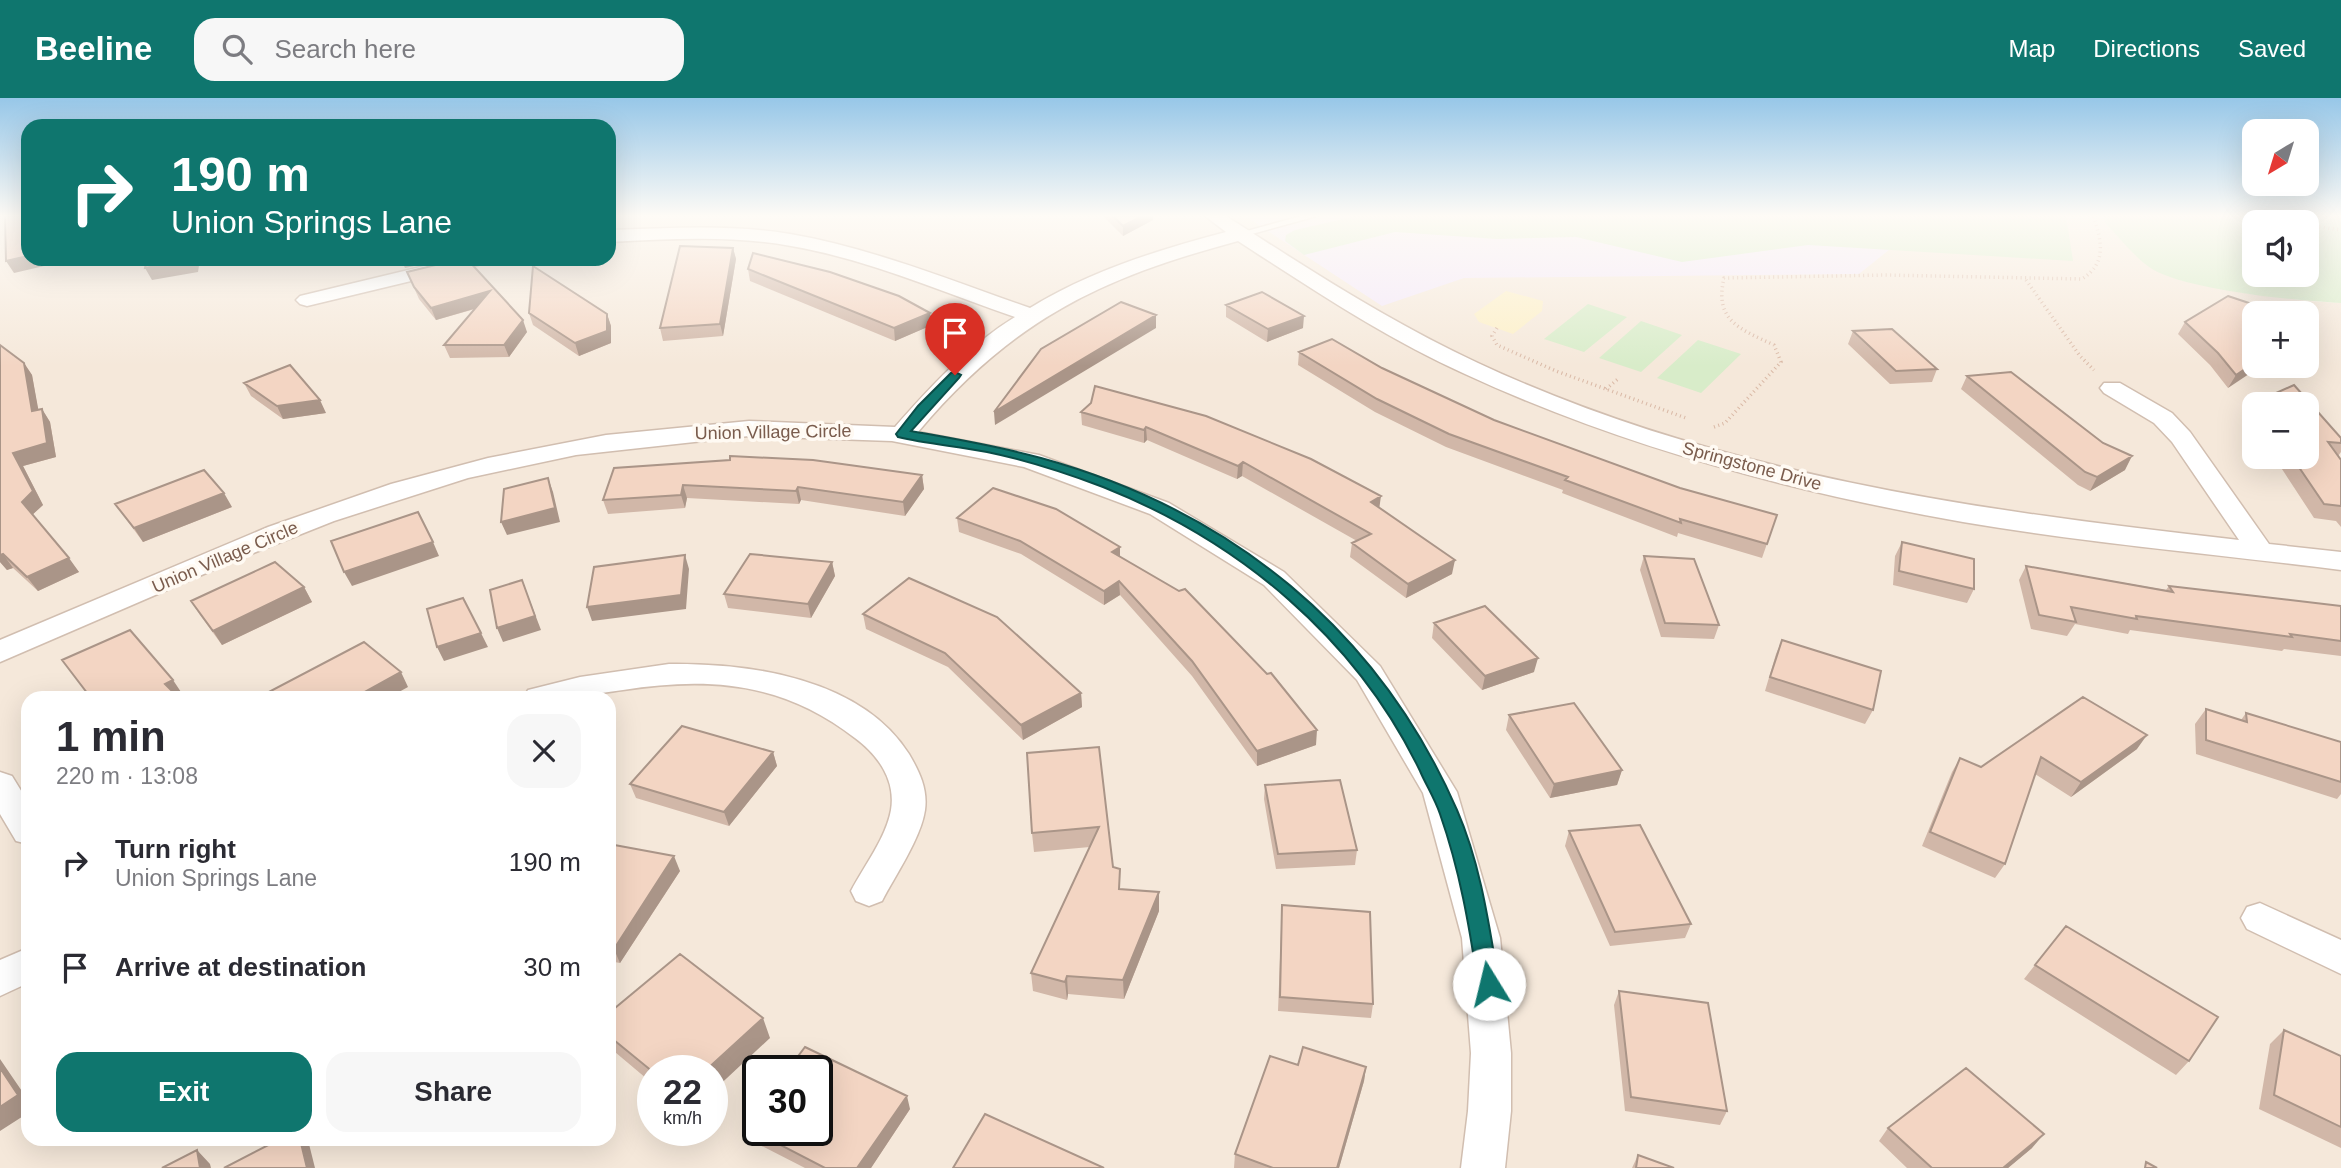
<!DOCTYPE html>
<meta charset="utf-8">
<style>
:root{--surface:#fff;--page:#f7f7f7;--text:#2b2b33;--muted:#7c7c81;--accent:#0f766e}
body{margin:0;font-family:Arial,sans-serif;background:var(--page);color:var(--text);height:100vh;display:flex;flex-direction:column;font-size:26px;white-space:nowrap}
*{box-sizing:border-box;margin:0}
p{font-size:23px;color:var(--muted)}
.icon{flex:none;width:38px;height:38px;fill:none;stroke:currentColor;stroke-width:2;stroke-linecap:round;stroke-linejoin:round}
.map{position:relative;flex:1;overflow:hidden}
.sheet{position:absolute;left:21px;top:593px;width:595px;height:455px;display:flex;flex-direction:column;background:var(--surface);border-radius:21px;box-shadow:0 7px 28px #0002}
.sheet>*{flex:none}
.banner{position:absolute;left:21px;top:21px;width:595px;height:147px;border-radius:21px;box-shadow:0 7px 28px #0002;background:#0f766e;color:#fff;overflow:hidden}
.needle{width:46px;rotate:218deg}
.fabs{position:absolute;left:2242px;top:21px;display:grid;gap:14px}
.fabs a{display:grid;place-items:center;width:77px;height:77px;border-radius:14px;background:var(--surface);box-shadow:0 7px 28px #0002;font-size:35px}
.speed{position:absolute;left:637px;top:957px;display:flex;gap:14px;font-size:35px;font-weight:700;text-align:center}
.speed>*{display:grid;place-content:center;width:91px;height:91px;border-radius:50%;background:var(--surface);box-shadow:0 7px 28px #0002;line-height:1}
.speed small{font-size:18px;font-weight:400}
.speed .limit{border:4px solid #111;border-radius:10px;background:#fff;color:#111}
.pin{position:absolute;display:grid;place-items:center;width:60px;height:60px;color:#fff;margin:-72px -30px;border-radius:50% 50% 50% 0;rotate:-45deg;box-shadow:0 0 7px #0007}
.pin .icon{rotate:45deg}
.me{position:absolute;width:77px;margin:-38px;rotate:351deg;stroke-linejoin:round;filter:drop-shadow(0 0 5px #0008)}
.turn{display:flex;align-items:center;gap:24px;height:147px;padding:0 35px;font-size:32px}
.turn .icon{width:91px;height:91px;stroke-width:2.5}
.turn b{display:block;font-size:49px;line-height:60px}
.round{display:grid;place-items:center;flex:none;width:74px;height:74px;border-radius:21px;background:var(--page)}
.headline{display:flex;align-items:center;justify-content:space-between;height:119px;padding:0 35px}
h1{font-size:42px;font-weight:600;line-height:52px}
.cta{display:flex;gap:14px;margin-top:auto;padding:14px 35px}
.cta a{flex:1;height:80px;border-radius:21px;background:var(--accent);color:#fff;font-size:28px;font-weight:600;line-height:80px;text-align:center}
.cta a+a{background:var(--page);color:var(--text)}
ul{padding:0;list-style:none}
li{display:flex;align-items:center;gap:21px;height:105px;padding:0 35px}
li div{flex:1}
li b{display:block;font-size:26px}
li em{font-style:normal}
header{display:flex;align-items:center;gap:42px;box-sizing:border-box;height:98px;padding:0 35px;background:var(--accent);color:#fff}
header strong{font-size:33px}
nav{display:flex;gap:38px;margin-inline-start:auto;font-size:24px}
.search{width:490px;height:63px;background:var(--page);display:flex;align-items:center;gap:18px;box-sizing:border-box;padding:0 24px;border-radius:21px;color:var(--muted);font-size:26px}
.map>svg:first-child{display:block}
</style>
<header>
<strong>Beeline</strong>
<div class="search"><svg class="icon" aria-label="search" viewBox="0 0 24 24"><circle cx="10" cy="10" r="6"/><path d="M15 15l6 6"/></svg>Search here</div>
<nav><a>Map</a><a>Directions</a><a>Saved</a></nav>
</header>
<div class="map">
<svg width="2341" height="1070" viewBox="0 0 2341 1070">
<rect width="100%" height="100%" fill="#fdf6ec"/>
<!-- residential -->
<path fill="#f5e8da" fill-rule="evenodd" d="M0,118H28V161H609V118H2103L2106,126L2151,170L2183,183L2306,203L2341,205V1070H0ZM2254,215H2306V268H2254ZM2254,306H2306V359H2254ZM28,600H609V1041H28ZM653,973H712V1032H653ZM758,973H817V1032H758Z"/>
<!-- education -->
<path fill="#f3e8fa" d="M1245,118H1993L1895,147L1859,176L1464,180L1382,208Z"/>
<!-- green -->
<path fill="#d8ecc9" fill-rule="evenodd" d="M1356,118H2066L2073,163L1808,147L1682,164L1576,139L1497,141L1395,134L1304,157L1285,143L1286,137L1295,132Z
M2103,118H2341V205C2297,203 2187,192 2152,171C2135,160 2120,140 2106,126ZM2306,124V177H2254V124Z
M1588,206L1627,219L1584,254L1544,241Z
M1641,223L1682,237L1641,274L1599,260Z
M1698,242L1741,256L1701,295L1657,280Z"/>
<!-- sand -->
<path fill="#fcefc7" d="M1506,193L1543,203L1542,213L1513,236L1479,224L1474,216Z"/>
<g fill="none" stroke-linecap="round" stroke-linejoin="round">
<defs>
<path id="lane" d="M1301,118H1317L1241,139L1236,136Z"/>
<path id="street" d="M1205,118H1226C1308,171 1390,224 1478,265C1718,377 1979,413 2239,442L2172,344L2154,325L2104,295L2100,290L2104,285H2120L2172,315L2190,334L2269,446L2341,454V472C2215,456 2088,445 1963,424C1792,394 1623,349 1465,276C1385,240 1312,191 1238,143C1100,180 1012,222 918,334L1039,357L1169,405L1284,474L1380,568L1457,694L1500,840L1511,955V1013L1505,1070H1461L1468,1013L1471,955L1462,840L1423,695L1357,582L1264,487L1150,416L1024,369L892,343L749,338L576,357L468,380L334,423L241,460L0,564V542L268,429L391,386L488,360L606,337L749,323L895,329C931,288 968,248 1015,219C942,194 867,161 791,148C730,137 670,141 609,144V132C670,130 730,126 790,136C872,150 952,183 1030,210C1090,173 1158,152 1226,134Z
M454,161H489L486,165L307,208L300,206L296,202L300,198Z
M669,566C750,565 861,580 909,656C919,673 928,691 925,712C921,740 895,778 882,803L869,808L856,803L851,793C864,768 886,740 891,712C896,682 878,657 855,640C784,585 711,578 623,592C588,597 559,602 523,600L528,592L580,579Z
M0,674L12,678L28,704V746L16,743L0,716Z
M2260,805L2341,842V876L2247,831L2241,820L2247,809Z
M28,850V885L0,898V862Z"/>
</defs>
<!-- lane casing -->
<use href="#lane" stroke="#d1beb0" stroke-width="3"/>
<!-- street casing -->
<use href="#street" stroke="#d1beb0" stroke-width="3"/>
<!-- path -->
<path stroke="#d9b8a5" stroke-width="3.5" stroke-dasharray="1 3.5" stroke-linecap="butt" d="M2243,118L2282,124
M2306,127L2341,132
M2026,182L2080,258L2094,272
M1497,230L1492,238L1497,247L1556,273L1686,320
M1606,291L1618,281
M1714,329L1725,325L1781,264L1774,247C1740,231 1714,223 1724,180L1885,177L2082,181C2107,165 2102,143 2093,118"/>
<!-- lane -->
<use href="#lane" fill="#fff" fill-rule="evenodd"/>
<!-- street -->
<use href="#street" fill="#fff" fill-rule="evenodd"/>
</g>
<!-- wall -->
<path fill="#d1b7a8" d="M1103,118H1153V122L1123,138Z
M733,150L736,161L723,238L663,243L660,230Z
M748,171L932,227L895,243L750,183Z
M407,174L527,234L509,259L450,260L444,247L475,211L436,222L419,201Z
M1226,207L1303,230L1267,244L1226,219Z
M529,215L607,216L611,228V245L579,258L533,227Z
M2185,224L2254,268L2228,290L2210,267L2178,236Z
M1853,233L1937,271L1932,284L1890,286L1848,246Z
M1299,254L1382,270L1494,322L1680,390L1777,417L1762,460L1678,435L1677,439L1562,395L1563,392L1446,349L1375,314L1298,267Z
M24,265L32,277L38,312L42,311L50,324L56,359L23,368L43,407L32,417L79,474L38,493L13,470L7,472L0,464Z
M1967,278L2125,372L2090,393L2078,387L1961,291Z
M244,285L326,315L283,321L251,298Z
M2294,287L2341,340V354L2338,358L2341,362V429L2336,423L2314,420L2280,368L2285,360L2284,359H2306V306H2256L2258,303Z
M1091,305L1379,410L1452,476L1406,500L1350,459L1352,445L1357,443L1242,378L1237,381L1147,342L1144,345L1082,327L1081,314Z
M2254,310V321L2250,316Z
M614,370L922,377L924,391L905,418L801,402L799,406L687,400L685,410L608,416L603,402Z
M115,406L232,409L143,444Z
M957,420L1120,449V458L1316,647L1257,668L1192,578L1120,497L1104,507L1021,456L959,434Z
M1902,444L1974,491L1967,505L1893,487L1895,458Z
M1644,458L1719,527L1714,541L1661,539L1640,472Z
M832,464L835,478L811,520L728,510L724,496Z
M2026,468L2166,492L2169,488L2341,508V558L2284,551L2282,553L2130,532L2128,536L2075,526L2067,538L2031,531L2019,482Z
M304,489L312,504L222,547L200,517L191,503Z
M863,516L1081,595L1082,609L1023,642L948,569L866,531Z
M1434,525L1534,574L1482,592L1432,540Z
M1782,542L1873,612L1865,626L1765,593L1776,556Z
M2083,599L2137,651L2071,699L2035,676L2005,766L1995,780L1922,748L1952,674L1960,660L1981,669Z
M2206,611L2241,622L2246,615L2341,644V696L2337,701L2196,656L2195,626Z
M1509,617L1622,672L1617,687L1550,700L1506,632Z
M1099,649L1113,769L1120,791L1159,794V813L1124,901L1068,896L1067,902L1033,893L1031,875L1090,749L1034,754L1032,735Z
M773,654L777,668L729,728L636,700L630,686Z
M1265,687L1357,752L1355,767L1276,771L1264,701Z
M1569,733L1691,826L1685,840L1610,848L1565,748Z
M609,746L680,773L620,865L609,863Z
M1282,807L1373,906L1371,920L1278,913Z
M2035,867L2189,963L2176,977L2024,881Z
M1619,893L1727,1013L1720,1027L1625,1013L1614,907Z
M609,915L770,940L653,973V986L609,949Z
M2284,932L2341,958V1050L2259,1011L2270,946Z
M1298,967L1366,969L1364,983L1339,1070H1234L1235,1056Z
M910,1011L871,1070H805L750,1042L744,1028Z
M1888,1030L2032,1050L2008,1070H1907L1879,1043Z
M1638,1057L1674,1070H1632Z"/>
<!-- shaded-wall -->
<path fill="#aa9588" d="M1142,118H1153V122L1123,138V128Z
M733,150L736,161L723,238L720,226Z
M28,158V161L70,162L14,175L6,163Z
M192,161H200L198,174L152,182L145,170Z
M401,161H446L405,170Z
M490,193L494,205L436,222L431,210Z
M930,215L932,227L895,243L894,230Z
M607,216L611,228V245L579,258L575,245Z
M1156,217V230L995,327L994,314Z
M1304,218L1303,230L1267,244L1268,231Z
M523,222L527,234L509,259L504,247Z
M24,265L32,277L41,326L32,313Z
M2254,265V268H2261L2228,290L2236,277Z
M320,302L326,315L283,321L277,308Z
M42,311L50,324L56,359L23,368L43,407L31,418L22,404L13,355Z
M1146,329L1147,342L1144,345V332Z
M2132,358L2125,372L2090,393L2097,379Z
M1243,364L1242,378L1237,381L1238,368Z
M922,377L924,391L905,418L903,404Z
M548,380L553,394L560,424L507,437L501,424Z
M683,387L687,400L685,410L681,397Z
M798,389L801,402L799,406L796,393Z
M224,395L232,409L143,444L134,430Z
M1381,398L1379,412L1371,404Z
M433,444L439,458L352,488L344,474Z
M1120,449V463L1112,454Z
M3,456L13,470L7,472L0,464V457Z
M685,457L689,471L686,511L592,523L587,509Z
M69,460L79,474L38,493L27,479Z
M1455,462L1452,476L1406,500L1408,486Z
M832,464L835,478L811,520L808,506Z
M522,482L541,532L503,544L497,530Z
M1119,483L1120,497L1104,507V493Z
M304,489L312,504L222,547L213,533Z
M481,535L488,549L444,563L437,549Z
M1538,560L1534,574L1482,592L1485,578Z
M401,574L408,589L388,600H354Z
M173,582L183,597L175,600L165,586Z
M1081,595L1082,609L1023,642L1021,627Z
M1317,632L1316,647L1257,668V653Z
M2147,637L2137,651L2071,699L2081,684Z
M773,654L777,668L729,728L724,714Z
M1622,672L1617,687L1550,700L1554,686Z
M674,758L680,773L620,865L614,851Z
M1159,794V813L1124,901L1123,882Z
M1067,878L1068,896L1067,902L1065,884Z
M763,920L770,940L712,994V973H705Z
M0,961L28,1002V1015L0,1033Z
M1366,969L1364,983L1339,1070H1337Z
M907,998L910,1011L871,1070H857Z
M2044,1036L2032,1050L2008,1070H2003Z
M300,1041H305L309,1046L315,1070H307Z
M197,1052L210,1066L211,1070H200Z"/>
<!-- building -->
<path fill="#f3d5c3" stroke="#aa9588" stroke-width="2" d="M5,118H28V158L6,163Z
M1113,118H1142L1123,128Z
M680,148L733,150L720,226L660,230Z
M753,155L830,174L899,198L930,215L894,230L748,171Z
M147,161H192L145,170Z
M460,161H467L523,222L504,247H444L490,193L431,210L414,189L407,174Z
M533,168L607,216V233L575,245L529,215Z
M1262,194L1304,218L1268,231L1226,207Z
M2228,198L2279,215H2254V265L2236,277L2218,255L2185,224Z
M1121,204L1156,217L994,314L1041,251Z
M1892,231L1937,271L1896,273L1853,233Z
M1332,241L1382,270L1494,322L1680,390L1777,417L1767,446L1680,421L1681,425L1565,382L1568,379L1449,336L1377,301L1299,254Z
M0,247L24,265L32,313L42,311L47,345L13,355L33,393L22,404L69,460L27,479L3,456L0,457Z
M290,267L320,302L277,308L244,285Z
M2011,274L2103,345L2132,358L2097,379L2085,374L1967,278Z
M2294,287L2341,340V345L2328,344L2341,362V408L2324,406L2292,359H2306V306H2261L2258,303Z
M1095,288L1206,318L1311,361L1381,398L1371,404L1455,462L1408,486L1352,445L1371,436L1243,364L1238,368L1146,329L1144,332L1081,314L1091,305Z
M730,358L813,362L922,377L903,404L798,389L796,393L683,387L681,397L603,402L614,370L730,362Z
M204,372L224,395L134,430L115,406Z
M548,380L555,410L501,424L504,391Z
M993,390L1056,411L1120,449L1112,454L1179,493L1185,491L1267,576L1271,575L1317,632L1257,653L1192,563L1119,483L1104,493L1020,443L957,420Z
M418,414L433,444L344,474L331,443Z
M1902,444L1974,461V491L1899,473Z
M750,456L832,464L808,506L724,496Z
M685,457L681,497L587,509L594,469Z
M1644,458L1694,461L1719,527L1665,525Z
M275,464L304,489L213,533L191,503Z
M2026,468L2173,494L2169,488L2341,508V543L2290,536L2292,539L2136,518L2137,521L2071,509L2076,524L2039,517Z
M909,480L997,519L1081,595L1021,627L945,555L863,516Z
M522,482L535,518L497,530L490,492Z
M463,500L481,535L437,549L427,511Z
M1485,508L1538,560L1485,578L1434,525Z
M130,532L173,582L165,586L179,600H91L62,562Z
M1782,542L1881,573L1873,612L1770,579Z
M364,544L401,574L354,600H266L263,597Z
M2083,599L2147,637L2081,684L2041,659L2005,766L1930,734L1960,660L1981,669Z
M1574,605L1622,672L1554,686L1509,617Z
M2206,611L2247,624L2246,615L2341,644V684L2206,642Z
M682,628L773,654L724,714L630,686Z
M1099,649L1113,769L1120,771L1119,791L1159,794L1123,882L1067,878L1065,884L1031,875L1099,729L1032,735L1027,655Z
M1340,682L1357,752L1278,756L1265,687Z
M1640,727L1691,826L1615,834L1569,733Z
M609,746L674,758L614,851L609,850Z
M1282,807L1370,814L1373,906L1280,899Z
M2066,828L2218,919L2189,963L2035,867Z
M680,856L763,920L705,973H653V974L609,938V915Z
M1619,893L1708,905L1727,1013L1631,999Z
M2284,932L2341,958V1029L2274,997Z
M805,949L907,998L857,1070H825L744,1028L758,1010V1032H817V973H787Z
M1303,949L1366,969L1337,1070H1273L1235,1056L1270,958L1298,967Z
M0,970L18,997L0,1009Z
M1966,970L2044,1036L2003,1070H1932L1888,1030Z
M985,1016L1104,1070H953Z
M280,1041H300L307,1070H224Z
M197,1052L200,1070H162Z
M1638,1057L1674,1070H1636Z
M2146,1064L2157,1070H2145Z"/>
<!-- sky -->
<linearGradient id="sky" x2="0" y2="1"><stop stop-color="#97c7e8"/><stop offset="0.44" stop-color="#fefbf6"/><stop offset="1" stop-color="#fefbf6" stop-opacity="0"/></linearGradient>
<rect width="2341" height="268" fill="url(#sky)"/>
<!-- route -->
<path fill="#0f766e" stroke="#0a4d48" stroke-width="2" d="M955,274L961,277L959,280L911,333C955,341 998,348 1041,360C1230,412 1378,531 1457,712C1481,767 1489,827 1499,886L1496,893L1489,895L1481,893L1478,886C1469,827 1460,773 1440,716C1435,701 1426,687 1420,673C1356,540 1239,443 1103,389C1066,375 1026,362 987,354C957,348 927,346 898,339L896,336L918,308L951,275Z"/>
<g text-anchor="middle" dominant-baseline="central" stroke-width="7" stroke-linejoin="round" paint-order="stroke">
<!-- street labels -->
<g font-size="18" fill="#7a5c4d" stroke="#fffaf3">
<text transform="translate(773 334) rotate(-1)">Union Village Circle</text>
<text transform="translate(1752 368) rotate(15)">Springstone Drive</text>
<text transform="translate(225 459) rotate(-23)">Union Village Circle</text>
</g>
</g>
</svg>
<div class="fabs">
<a><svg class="needle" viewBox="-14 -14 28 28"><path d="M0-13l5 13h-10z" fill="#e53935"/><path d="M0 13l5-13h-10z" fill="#7c7c81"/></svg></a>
<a><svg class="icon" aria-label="sound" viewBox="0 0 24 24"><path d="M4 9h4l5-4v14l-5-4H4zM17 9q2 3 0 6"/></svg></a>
<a>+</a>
<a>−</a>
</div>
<div class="speed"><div>22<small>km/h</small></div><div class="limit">30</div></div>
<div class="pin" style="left:955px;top:277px;background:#d93025"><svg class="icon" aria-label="arrive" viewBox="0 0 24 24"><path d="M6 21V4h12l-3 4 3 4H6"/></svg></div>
<svg class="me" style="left:1489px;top:886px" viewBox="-20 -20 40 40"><circle r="19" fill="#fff"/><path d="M0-13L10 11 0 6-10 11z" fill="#0f766e"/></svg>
<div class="banner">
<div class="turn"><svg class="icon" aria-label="right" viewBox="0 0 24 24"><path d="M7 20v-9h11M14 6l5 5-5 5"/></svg><div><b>190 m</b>Union Springs Lane</div></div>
</div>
<section class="sheet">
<div class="headline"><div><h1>1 min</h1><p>220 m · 13:08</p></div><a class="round"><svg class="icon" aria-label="close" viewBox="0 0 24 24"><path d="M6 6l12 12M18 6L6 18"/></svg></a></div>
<ul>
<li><svg class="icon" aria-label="right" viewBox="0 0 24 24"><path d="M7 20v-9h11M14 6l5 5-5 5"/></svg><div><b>Turn right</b><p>Union Springs Lane</p></div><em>190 m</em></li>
<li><svg class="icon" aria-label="arrive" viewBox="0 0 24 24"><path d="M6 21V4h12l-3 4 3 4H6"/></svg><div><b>Arrive at destination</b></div><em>30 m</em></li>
</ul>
<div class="cta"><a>Exit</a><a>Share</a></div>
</section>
</div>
